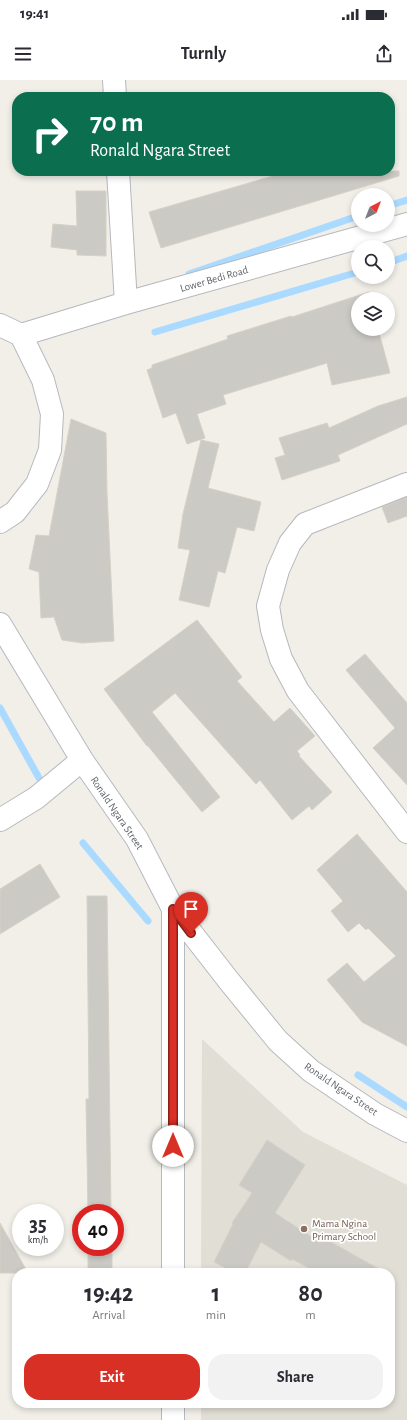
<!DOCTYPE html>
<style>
:root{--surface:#fff;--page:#f2f2f3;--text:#2b2b33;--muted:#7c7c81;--accent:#d93025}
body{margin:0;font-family:"Alegreya Sans",sans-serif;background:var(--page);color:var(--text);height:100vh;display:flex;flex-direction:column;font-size:15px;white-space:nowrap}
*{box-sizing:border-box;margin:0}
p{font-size:13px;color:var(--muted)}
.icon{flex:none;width:22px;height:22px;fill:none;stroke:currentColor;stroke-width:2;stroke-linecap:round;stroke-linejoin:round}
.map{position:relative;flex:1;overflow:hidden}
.details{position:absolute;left:12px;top:1188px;width:383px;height:140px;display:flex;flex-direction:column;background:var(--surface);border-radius:16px;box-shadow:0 2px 6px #0003}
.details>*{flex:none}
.banner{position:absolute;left:12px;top:12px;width:383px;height:84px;border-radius:16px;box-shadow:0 2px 6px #0003;background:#0b6e4f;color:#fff;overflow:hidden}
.needle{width:26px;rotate:42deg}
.buttons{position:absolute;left:351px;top:108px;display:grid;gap:8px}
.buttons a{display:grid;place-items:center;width:44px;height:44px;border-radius:50%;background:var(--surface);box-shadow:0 2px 6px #0003;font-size:20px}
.speed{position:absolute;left:12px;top:1124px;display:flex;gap:8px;font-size:20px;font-weight:700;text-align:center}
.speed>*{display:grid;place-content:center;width:52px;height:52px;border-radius:50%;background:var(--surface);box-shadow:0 2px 6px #0003;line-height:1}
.speed small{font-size:10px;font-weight:400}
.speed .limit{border:6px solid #d22;background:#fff;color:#111}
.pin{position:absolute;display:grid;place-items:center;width:34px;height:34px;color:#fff;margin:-41px -17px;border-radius:50% 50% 50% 0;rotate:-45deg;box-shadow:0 0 4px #0007}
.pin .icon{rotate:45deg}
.me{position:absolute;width:44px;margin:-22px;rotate:0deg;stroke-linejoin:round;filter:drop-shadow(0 0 3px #0008)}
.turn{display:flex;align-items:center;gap:14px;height:84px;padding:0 12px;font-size:18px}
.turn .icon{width:52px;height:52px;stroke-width:2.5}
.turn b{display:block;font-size:28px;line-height:34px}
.eta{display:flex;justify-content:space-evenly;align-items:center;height:68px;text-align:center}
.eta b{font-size:24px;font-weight:600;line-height:28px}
.primary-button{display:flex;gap:8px;margin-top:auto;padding:8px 12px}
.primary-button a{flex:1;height:46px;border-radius:16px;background:var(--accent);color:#fff;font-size:16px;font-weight:600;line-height:46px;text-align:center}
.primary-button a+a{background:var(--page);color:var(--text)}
.status{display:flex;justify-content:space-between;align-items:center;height:28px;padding:0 20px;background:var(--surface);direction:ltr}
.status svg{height:11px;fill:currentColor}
header{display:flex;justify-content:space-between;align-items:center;height:52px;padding:0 12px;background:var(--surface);font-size:18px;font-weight:600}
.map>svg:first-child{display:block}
</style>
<div class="status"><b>19:41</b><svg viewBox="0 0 49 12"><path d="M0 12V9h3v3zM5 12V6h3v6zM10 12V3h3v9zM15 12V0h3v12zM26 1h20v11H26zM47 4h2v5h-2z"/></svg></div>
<header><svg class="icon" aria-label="menu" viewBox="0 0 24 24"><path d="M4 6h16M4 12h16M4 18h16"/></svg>Turnly<svg class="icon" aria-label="share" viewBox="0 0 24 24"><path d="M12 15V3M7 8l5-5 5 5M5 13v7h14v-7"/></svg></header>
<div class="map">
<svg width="407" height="1340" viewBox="0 0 407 1340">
<rect width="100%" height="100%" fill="#f1efe8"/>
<!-- education -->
<path fill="#e1ded6" d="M202,959L303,1052L407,1105V1340H201V1323H390V1193H201Z"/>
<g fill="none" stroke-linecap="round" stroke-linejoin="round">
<!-- stream -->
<path stroke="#aadaff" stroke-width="7" d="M388,126L407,120
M388,183L407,176
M189,194L358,136
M155,252L358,192
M0,628L39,698
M83,763L148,841
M358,995L407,1027"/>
</g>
<!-- building -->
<path fill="#cccac5" stroke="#d6d1c6" d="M290,91H399V96L161,168L149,132Z
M76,111H106V176L77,175V170L51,167L53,144L77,146Z
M369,212L371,219H358V249H378L390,293L332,305L327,283L223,315L226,324L197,334L205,358L187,364L176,333L163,338L147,290L152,288V285L228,259L227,256L291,236L292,237Z
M407,317V344L338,375L340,381L282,400L275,378L285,375L279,358L327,343L329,348L378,326Z
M71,339L106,353L107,413L114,561L82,563L62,560L54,537L41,538L39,492L29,489L36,455L49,456Z
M201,360L219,364L208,408L261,422L254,451L237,447L225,493L218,491L209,527L179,520L190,470L178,468L183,434Z
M407,417V436L388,443L382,427Z
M197,540L242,597L237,601L274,642L290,628L315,656L297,671L300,675L299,676L332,712L312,730L309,726L292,740L260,700L256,704L175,613L152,632L220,717L202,732L148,666H147L104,609Z
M365,574L407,623V705L373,668L395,648L346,590Z
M357,754L407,812V966L362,942L327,900L347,883L364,902L396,876L368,848L366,850L359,843L348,852L331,831L343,821L317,790Z
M40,784L60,817L0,854V809Z
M87,816H107L111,1133H88L86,1019H89Z
M267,1060L305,1085L275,1133L321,1163L324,1158L386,1193H318L292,1179L291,1181L261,1162L245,1193H235L214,1182L233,1144L232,1143L252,1113L239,1105Z
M0,1143L28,1193H0Z
M88,1167H112V1193H88Z"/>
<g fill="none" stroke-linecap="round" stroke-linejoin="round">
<defs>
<path id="street" d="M114,0L115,17
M118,91L126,223
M21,255L126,223L407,144
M407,404L305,444L290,463L278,490L268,526L272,550L281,579L298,611L407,752
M0,740L36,718L82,680
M173,829L229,901L278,961L311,991L375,1034L407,1051"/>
<path id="secondary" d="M0,245L21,255L43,300L52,334L50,370L37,404L15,432L0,442
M0,544L82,680L137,759L173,829V1193
M173,1340V1323"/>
</defs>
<!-- street casing -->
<use href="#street" stroke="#b5b8bc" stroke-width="24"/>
<!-- secondary casing -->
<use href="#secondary" stroke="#b6babf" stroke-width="24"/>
<!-- street -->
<use href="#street" stroke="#fff" stroke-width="22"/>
<!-- secondary -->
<use href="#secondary" stroke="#fff" stroke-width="22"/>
</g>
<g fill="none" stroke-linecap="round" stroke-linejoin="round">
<defs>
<path id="route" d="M173,1066V829L191,853"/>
</defs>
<!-- route casing -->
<use href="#route" stroke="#8d1f18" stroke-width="10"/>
<!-- route -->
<use href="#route" stroke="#d93025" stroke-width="7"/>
</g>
<!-- markers -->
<circle fill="#8d6e63" stroke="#fff" stroke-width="1.5" cx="304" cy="1149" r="4"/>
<g text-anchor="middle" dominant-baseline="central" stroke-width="3.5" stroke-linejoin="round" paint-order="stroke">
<!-- street labels -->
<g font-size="11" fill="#5f6368" stroke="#fff">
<text transform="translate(214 199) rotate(-16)">Lower Bedi Road</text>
<text transform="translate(117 733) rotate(56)">Ronald Ngara Street</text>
<text transform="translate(341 1009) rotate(34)">Ronald Ngara Street</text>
</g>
<!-- education labels -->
<g font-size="11" fill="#785e54" stroke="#fff" text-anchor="start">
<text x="312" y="1143">Mama Ngina<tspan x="312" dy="13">Primary School</tspan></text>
</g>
</g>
</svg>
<div class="buttons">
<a><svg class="needle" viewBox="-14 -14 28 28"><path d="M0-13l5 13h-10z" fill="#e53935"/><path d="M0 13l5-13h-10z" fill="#7c7c81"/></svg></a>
<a><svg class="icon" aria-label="search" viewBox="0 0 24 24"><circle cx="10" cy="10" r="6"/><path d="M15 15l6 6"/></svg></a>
<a><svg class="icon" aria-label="layers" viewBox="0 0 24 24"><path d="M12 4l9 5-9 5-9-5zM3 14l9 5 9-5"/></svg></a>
</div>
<div class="speed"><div>35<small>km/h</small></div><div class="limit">40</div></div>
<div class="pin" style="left:191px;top:853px;background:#d93025"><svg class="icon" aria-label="arrive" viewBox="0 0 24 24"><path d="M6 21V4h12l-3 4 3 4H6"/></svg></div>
<svg class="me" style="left:173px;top:1066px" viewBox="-20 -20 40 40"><circle r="19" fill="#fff"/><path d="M0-13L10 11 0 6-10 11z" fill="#d93025"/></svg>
<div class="banner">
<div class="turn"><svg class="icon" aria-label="right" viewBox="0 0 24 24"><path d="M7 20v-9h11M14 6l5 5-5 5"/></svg><div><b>70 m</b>Ronald Ngara Street</div></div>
</div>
<section class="details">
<div class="eta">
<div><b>19:42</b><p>Arrival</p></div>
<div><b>1</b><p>min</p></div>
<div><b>80</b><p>m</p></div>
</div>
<div class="primary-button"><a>Exit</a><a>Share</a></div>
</section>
</div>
